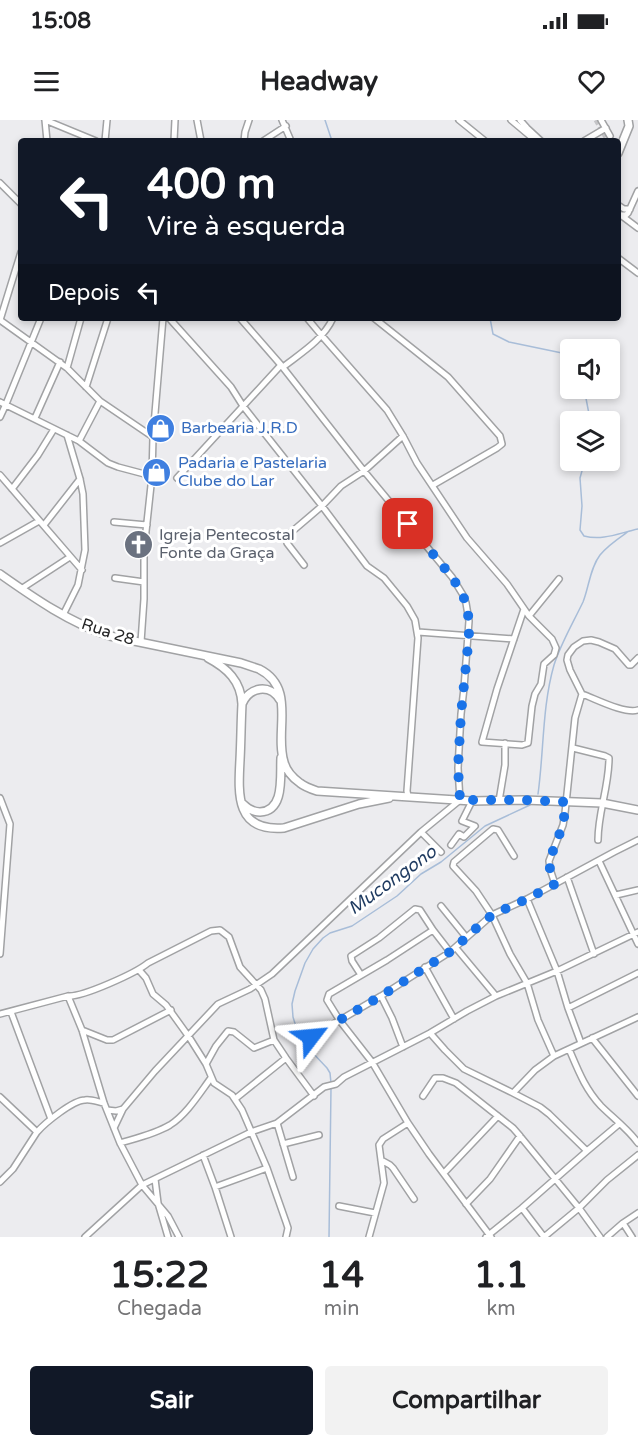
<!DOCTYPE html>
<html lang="pt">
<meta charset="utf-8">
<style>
:root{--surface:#fff;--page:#f2f2f2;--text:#202124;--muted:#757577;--accent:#111827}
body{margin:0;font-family:"Varela Round",sans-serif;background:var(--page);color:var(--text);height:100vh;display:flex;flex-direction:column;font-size:22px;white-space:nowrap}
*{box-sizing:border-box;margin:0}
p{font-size:20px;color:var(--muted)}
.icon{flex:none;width:33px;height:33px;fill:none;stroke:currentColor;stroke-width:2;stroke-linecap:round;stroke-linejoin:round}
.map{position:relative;height:1117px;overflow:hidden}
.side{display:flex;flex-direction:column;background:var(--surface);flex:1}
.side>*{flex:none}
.guide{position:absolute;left:18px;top:18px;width:603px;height:183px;border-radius:6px;box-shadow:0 3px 9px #0003;background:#111827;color:#fff;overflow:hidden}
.controls{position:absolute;left:560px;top:219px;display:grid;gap:12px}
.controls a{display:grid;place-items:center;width:60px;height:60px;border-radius:6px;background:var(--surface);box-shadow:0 3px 9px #0003;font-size:30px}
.pin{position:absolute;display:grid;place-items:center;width:51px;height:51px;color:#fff;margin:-26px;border-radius:12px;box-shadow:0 3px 9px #0006}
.me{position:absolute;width:66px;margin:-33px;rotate:61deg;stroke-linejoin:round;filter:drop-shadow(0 0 4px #0008)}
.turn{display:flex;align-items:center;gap:21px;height:126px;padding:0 30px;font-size:27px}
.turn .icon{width:78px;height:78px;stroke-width:2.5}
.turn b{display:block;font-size:42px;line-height:51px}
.then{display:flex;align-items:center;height:57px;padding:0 30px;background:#0003;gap:12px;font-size:22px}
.eta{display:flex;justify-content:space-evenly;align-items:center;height:102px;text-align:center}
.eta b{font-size:36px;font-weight:700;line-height:42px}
.cta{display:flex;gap:12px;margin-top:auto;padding:12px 30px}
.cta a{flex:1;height:69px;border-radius:6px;background:var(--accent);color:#fff;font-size:24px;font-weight:700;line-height:69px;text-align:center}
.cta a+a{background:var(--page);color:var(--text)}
.status{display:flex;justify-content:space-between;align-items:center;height:42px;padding:0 30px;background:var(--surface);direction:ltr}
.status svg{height:16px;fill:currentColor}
header{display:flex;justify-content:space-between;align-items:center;height:78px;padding:0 30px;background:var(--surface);font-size:27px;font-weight:700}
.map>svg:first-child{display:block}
</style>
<div class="status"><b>15:08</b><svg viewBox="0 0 49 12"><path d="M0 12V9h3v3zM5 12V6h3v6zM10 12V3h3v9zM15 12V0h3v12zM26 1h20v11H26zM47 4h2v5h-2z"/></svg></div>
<header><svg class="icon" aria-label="menu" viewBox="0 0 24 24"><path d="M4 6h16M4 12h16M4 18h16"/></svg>Headway<svg class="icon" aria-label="heart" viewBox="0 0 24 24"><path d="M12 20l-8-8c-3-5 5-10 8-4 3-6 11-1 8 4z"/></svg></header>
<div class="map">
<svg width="638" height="1117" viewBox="0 0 638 1117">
<rect width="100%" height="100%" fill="#ececef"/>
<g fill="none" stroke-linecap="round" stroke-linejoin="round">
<!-- stream -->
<path stroke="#a8bdd8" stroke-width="1.5" d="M325,0L332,21
M490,198L493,214L509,222L562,233L570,236
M584,268L589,294L592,302
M585,340L580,358L582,386L580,410L584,416C603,421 619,413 638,409
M538,674C544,631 542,587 554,545C561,523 573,503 583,482C589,467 590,448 600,435C608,425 619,418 629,411
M331,963L330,953L327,948L310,930L303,920L297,910L293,897L292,884L295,871L305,843L313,829L323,818L330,813L352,806L397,776L421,754L441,742L485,706L530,685
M329,1117L331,968"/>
<!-- minor-tunnel -->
<path stroke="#c4c4c7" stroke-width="5" stroke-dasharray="5 2.5" stroke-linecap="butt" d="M596,0L608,21"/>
<defs>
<path id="minor" d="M45,0L96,21
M45,0L47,21
M197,0L201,21
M282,0L291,21
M459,0L485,21
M511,0L536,21
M520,0L527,8L541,21
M601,0L610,16
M105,21L107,0
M174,21L175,0
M244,21L245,12L249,0
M263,21L286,6
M584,21L606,8
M0,63L21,84
M618,85L624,89H630
M618,93L638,108
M622,95H626L628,93L638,71
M618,138L638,153
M169,198L231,267L243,286L322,386L367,446L384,458L407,486L415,500L418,518L407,671L408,676L410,677
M307,198L322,216L387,290L403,316L417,343L467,418L507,464L529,496L552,519L556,528L554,535L544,544L541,564L535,574L532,586L528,623L522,625L482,622L497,569L524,489
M374,198L448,257L500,316L502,324L497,328L433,365
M0,200L67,248L100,281L153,317
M0,200L21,132
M283,247C301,233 323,220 333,198
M67,248L81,198
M86,267L108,198
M0,282L79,321L108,343L118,347L152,356
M0,297L6,284L41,198
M35,298L60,242
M79,321L100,281
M0,355L82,450
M177,358L281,245
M12,369L38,335L54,309
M114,402L147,405
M44,405L80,359
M0,423L39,401
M304,445L287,423L288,415L322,386L341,366L364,351L403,316
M115,458L144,462
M21,469L70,437
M63,495L78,465L85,430L83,374L80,359L67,315
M529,496L559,459
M418,512L514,519
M141,522L144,479V430L152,356L153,317L163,198
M582,574C596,579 624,594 638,590
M573,628L605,636L609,638C609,667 598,692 598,720
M0,678L10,704L0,834
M499,681L505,645V623
M421,712L441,732
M451,725L459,714L464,717L475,706L462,701L472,681
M514,736L498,710L493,709L454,742L453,746L476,771L492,795L510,834L527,863L538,900L554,936L638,897
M599,741L638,824
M567,757L594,834
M555,764L550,749L549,741L563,705L565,693L575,598L582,574L570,550L567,540L568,535L574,527L583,521L591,520L599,522L615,529L629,545H631L638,538
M616,775L638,770
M527,779L557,851L568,888L581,923
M441,786L466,817
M433,810L387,840L329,874L327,880L340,901L372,942L408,1003L429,1034L491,1117
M456,828L496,876
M425,847L454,899
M139,850L146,858L153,874L166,885L189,917L206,944L214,963L232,975L242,990L267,1048L286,1102L288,1108L286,1117
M361,855L352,841L351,836L379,818L415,789L420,790L433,810L450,832
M68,876L82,910L104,983L120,1023L142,1065L168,1096L179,1117
M381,876L392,898L403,927
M568,888L638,853
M11,892L51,999
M0,894L68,876C83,877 136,853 148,843L211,811L220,810L229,817L240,847L261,870L265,879L274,920L286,938L314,976
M82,910L107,920H113L171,890
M430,913L445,930L464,949L513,973
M311,917L381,876L450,832L492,795L527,779L614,732L638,720
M592,918L638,976
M569,929C578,950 585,969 601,986C613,998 628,1009 638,1023
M554,936L535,950L513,973L540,987L549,994L587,1031
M206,944L216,926L228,911L234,912L254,928L274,920
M423,976L435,958H443L456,963L513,1008L520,1016
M0,977L37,1012C45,1003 73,980 85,980C91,979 98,982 104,983
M235,979L286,938
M107,990L116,991L123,989L155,951L218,884L250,869L272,854L421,712L460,680L458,648L461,594L464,568L469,501L466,483L463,475L452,457L364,351L281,245L240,198
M277,1003L293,1057
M114,1008L123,989
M120,1023C137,1018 155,1014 170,1005C187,994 199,974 211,958
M283,1024L319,1015
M203,1035L215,1067L231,1117
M381,1040L390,1045L393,1048L414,1079
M444,1053L498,996
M155,1059L158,1083L168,1117
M0,1062L13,1049L37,1012
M215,1067L267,1048
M466,1084L490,1059L520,1016L579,1088L600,1117
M339,1086L375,1093
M522,1088L544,1117
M623,1103L632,1117
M85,1117L142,1065L251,1012L277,1003L324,967L336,964L344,957L430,913L467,891L496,876L557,851L638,812
M369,1117L384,1063L379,1025L383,1019L408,1003
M486,1117L522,1088L587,1031L619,1004
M544,1117L579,1088L607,1060L638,1035
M607,1117L623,1103L638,1093"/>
<path id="tertiary" d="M618,33L629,6L628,0
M0,454C34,478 70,503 110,516L241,543C247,545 253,547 259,549C297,568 274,611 284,642C286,650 293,658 300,663C305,667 311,669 317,671L472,681L524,680L602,683L638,690
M208,538C227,548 241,561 242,584C241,603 241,621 240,640C238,676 236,712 284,708L359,684L389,678
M242,584C249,567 270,563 280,580
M243,684C248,689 253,692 260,692C285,691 280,656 281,638"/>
</defs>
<!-- minor casing -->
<use href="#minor" stroke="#a1a2a4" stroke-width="8"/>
<!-- tertiary casing -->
<use href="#tertiary" stroke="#a1a2a4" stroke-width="10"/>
<!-- minor -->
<use href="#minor" stroke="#fff" stroke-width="5"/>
<!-- tertiary -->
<use href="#tertiary" stroke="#fff" stroke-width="7"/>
</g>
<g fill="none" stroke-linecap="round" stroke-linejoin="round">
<!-- route -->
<path stroke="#1a73e8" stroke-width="10" stroke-dasharray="0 18" d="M311,917L381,876L456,828L466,817L492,795L527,779L555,764L550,749L549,741L563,705L566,682L524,680H460L458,648L461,594L469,516L468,492L463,475L452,457L408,404"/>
</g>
<!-- icons -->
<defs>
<symbol id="shop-disc" viewBox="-11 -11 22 22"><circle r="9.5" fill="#3f7fe0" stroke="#fff"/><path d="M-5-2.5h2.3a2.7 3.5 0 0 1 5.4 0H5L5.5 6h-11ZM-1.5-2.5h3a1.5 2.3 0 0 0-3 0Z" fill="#fff"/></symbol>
<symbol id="church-disc" viewBox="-11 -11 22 22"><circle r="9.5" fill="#6b7280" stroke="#fff"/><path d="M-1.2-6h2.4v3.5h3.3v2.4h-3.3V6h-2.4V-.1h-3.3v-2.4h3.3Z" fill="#fff"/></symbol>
</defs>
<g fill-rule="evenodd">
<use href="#shop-disc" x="144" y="292" width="33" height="33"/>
<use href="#shop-disc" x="140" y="336" width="33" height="33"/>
<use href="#church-disc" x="122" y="408" width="33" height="33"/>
</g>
<g text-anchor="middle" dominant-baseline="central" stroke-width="6" stroke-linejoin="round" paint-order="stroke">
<!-- shop labels -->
<g font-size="16" fill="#366cbe" stroke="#fff" text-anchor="start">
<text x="181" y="308">Barbearia J.R.D</text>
<text x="178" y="343">Padaria e Pastelaria<tspan x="178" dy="18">Clube do Lar</tspan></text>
</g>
<!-- worship labels -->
<g font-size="16" fill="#5b616d" stroke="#fff" text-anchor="start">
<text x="159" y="415">Igreja Pentecostal<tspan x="159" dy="18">Fonte da Graça</tspan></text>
</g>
<!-- street labels -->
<g font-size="16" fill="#242425" stroke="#fff">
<text transform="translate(108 512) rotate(18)">Rua 28</text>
</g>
<!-- water labels -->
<g font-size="18" font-style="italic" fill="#1d395f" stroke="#fff">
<text transform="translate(392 760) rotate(-36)">Mucongono</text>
</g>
</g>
</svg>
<div class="controls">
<a><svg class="icon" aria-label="sound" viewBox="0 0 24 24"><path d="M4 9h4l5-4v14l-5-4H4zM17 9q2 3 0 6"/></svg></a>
<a><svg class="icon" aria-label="layers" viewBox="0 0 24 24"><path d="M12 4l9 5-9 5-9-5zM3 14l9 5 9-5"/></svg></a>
</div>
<div class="pin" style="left:408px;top:404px;background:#d93025"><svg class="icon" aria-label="arrive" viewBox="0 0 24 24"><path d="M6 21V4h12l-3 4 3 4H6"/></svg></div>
<svg class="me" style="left:311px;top:917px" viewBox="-20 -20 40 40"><path d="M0-17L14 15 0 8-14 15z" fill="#1a73e8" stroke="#fff" stroke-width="4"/></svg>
<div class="guide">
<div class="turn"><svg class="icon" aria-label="left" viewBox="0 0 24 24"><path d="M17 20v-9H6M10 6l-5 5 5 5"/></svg><div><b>400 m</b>Vire à esquerda</div></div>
<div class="then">Depois<svg class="icon" aria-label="left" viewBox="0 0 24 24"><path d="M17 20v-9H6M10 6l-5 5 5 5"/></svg></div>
</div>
</div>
<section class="side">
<div class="eta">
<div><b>15:22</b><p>Chegada</p></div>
<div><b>14</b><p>min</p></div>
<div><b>1.1</b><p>km</p></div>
</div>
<div class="cta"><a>Sair</a><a>Compartilhar</a></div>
</section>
